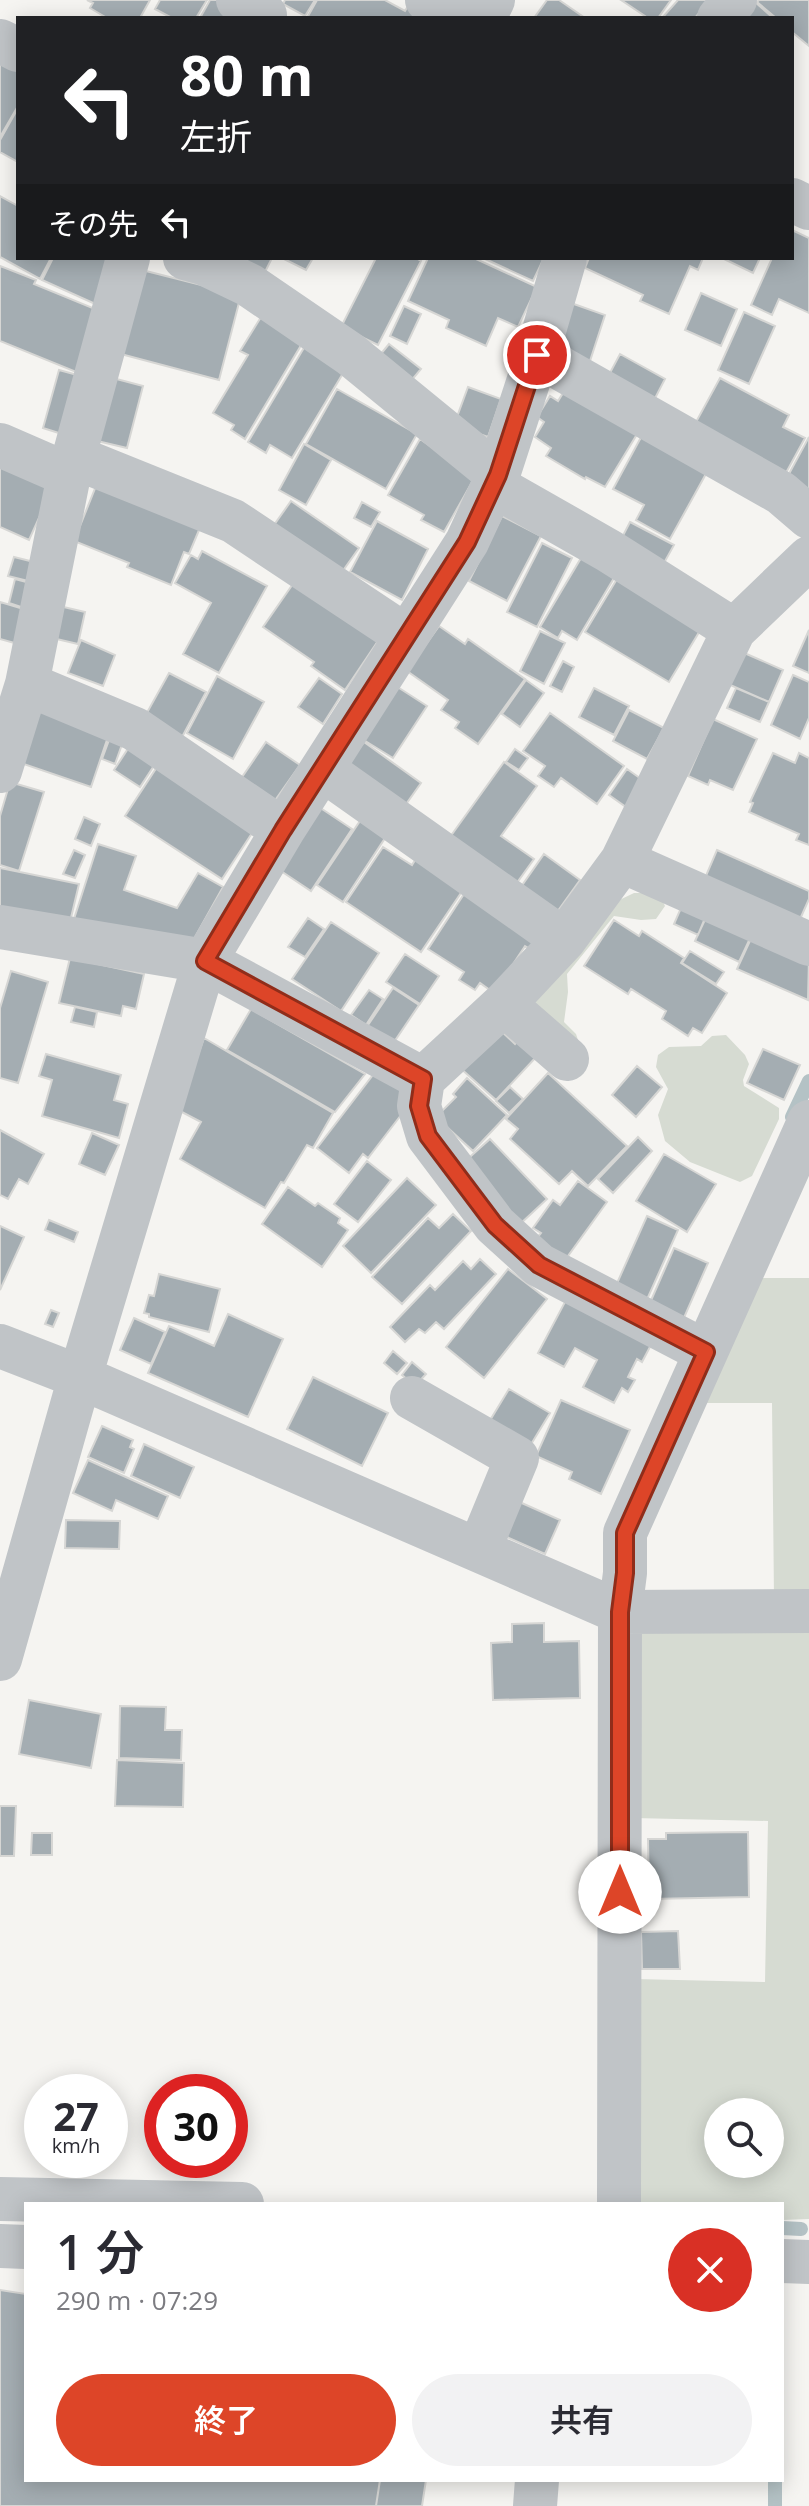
<!DOCTYPE html>
<html lang="ja">
<meta charset="utf-8">
<style>
:root{--surface:#fff;--page:#f2f2f3;--text:#2b2b33;--muted:#7c7c81;--accent:#dd4528}
body{margin:0;font-family:"Open Sans","Noto Sans JP",sans-serif;background:var(--page);color:var(--text);height:100vh;display:flex;flex-direction:column;font-size:30px;white-space:nowrap}
*{box-sizing:border-box;margin:0}
p{font-size:26px;color:var(--muted)}
.icon{flex:none;width:44px;height:44px;fill:none;stroke:currentColor;stroke-width:2;stroke-linecap:round;stroke-linejoin:round}
.map{position:relative;flex:1;overflow:hidden}
.drawer{position:absolute;left:24px;top:2202px;width:760px;height:280px;display:flex;flex-direction:column;background:var(--surface);border-radius:0px;box-shadow:0 4px 20px #0003}
.drawer>*{flex:none}
.banner{position:absolute;left:16px;top:16px;width:778px;height:244px;border-radius:0px;box-shadow:0 4px 20px #0003;background:#202124;color:#fff;overflow:hidden}
.fabs{position:absolute;left:704px;top:2098px;display:grid;gap:16px}
.fabs a{display:grid;place-items:center;width:80px;height:80px;border-radius:50%;background:var(--surface);box-shadow:0 4px 20px #0003;font-size:40px}
.speed{position:absolute;left:24px;top:2074px;display:flex;gap:16px;font-size:40px;font-weight:700;text-align:center}
.speed>*{display:grid;place-content:center;width:104px;height:104px;border-radius:50%;background:var(--surface);box-shadow:0 4px 20px #0003;line-height:1}
.speed small{font-size:20px;font-weight:400}
.speed .limit{border:12px solid #d22;background:#fff;color:#111}
.pin{position:absolute;display:grid;place-items:center;width:68px;height:68px;color:#fff;margin:-34px;border:4px solid #fff;border-radius:50%;box-shadow:0 2px 8px #0007}
.me{position:absolute;width:88px;margin:-44px;rotate:0deg;stroke-linejoin:round;filter:drop-shadow(0 0 6px #0008)}
.turn{display:flex;align-items:center;gap:28px;height:168px;padding:0 32px;font-size:36px}
.turn .icon{width:104px;height:104px;stroke-width:2.5}
.turn b{display:block;font-size:56px;line-height:68px}
.then{display:flex;align-items:center;height:76px;padding:0 32px;background:#0003;gap:16px;font-size:30px}
.round{display:grid;place-items:center;flex:none;width:84px;height:84px;border-radius:42px;background:var(--page)}
.head{display:flex;align-items:center;justify-content:space-between;height:136px;padding:0 32px}
h1{font-size:48px;font-weight:600;line-height:60px}
.cta{display:flex;gap:16px;margin-top:auto;padding:16px 32px}
.cta a{flex:1;height:92px;border-radius:48px;background:var(--accent);color:#fff;font-size:32px;font-weight:600;line-height:92px;text-align:center}
.cta a+a{background:var(--page);color:var(--text)}
.map>svg:first-child{display:block}
</style>
<div class="map">
<svg width="809" height="2506" viewBox="0 0 809 2506">
<rect width="100%" height="100%" fill="#f5f4f1"/>
<!-- green -->
<path fill="#d6dbd2" fill-rule="evenodd" d="M634,893H659L665,906L656,919L641,920L614,916L567,974L568,992L564,1022L576,1034L579,1043L573,1049L530,996L609,905Z
M726,1035L745,1055L749,1064L743,1080L744,1086L779,1108V1119L752,1176L740,1182L690,1162L665,1141L658,1115L668,1089L656,1067L658,1055L669,1047L701,1046L712,1036Z
M755,1278H809V1598H774L772,1403H697Z
M633,1631L809,1633V2219L782,2220V2204H636L634,1979L765,1982L768,1821L634,1818ZM718,2112H770V2164H718Z"/>
<g fill="none" stroke-linecap="round" stroke-linejoin="round">
<!-- stream -->
<path stroke="#b4c2c5" stroke-width="14" d="M792,1117L809,1081
M782,2228L801,2229
M775,2506V2480"/>
</g>
<!-- building -->
<path fill="#a4adb2" stroke="#d6d6d4" stroke-width="2" d="M87,0H150L140,18H107L90,8L93,3Z
M160,0H207L196,18H172L155,9Z
M210,0H222L244,18H200Z
M285,0H315L305,16L283,4Z
M317,0H385L405,11L408,6L429,18H307Z
M547,0H559L585,18H534Z
M621,0H671L658,18H648Z
M678,0H710L695,18H662Z
M759,0H809V46L792,32V18H776L757,2Z
M755,2L773,18H741Z
M0,55L18,65V106L0,137Z
M18,108V162L0,152V140Z
M0,196L18,206V258H51L40,279L0,257Z
M792,230L809,238V313L779,299L772,315L751,305L772,258H792Z
M53,258H112L102,307L42,280Z
M233,258H272L263,276Z
M282,258H313L306,270Z
M376,258H416L421,261L378,345L341,327Z
M428,258H474L537,287L518,327L498,318L486,346L446,328L449,320L408,301Z
M483,258H544L533,281Z
M589,258H703L698,270L690,266L669,314L640,301L643,295L585,268Z
M722,258H760L753,273Z
M0,266L36,280L34,284L100,311L81,374L0,341Z
M138,269L241,295L219,380L117,353Z
M701,293L737,309L721,346L685,330Z
M571,303L605,315L589,364L554,353Z
M404,306L421,314L407,344L390,336Z
M744,312L775,326L749,384L718,370Z
M261,317L303,342L245,439L231,430L234,425L213,413L248,355L240,351Z
M389,344L421,369L406,387L375,361Z
M305,346L345,370L292,458L270,445L266,453L248,442Z
M620,354L665,379L650,408L604,384Z
M59,370L81,376L65,435L43,428Z
M109,377L143,386L127,448L93,440Z
M720,378L789,415L783,427L805,438L781,482L690,433Z
M568,385L642,426L605,487L586,477L585,479L546,456L551,448L535,437L544,422L537,417L550,396L558,401Z
M468,387L501,399L488,437L454,425Z
M337,389L417,434L386,489L306,444Z
M646,428L707,472L670,539L636,520L644,505L613,489Z
M809,437V496L784,483Z
M420,439L475,477L444,532L421,520L424,515L388,495Z
M304,444L331,460L306,505L279,490Z
M0,463L53,487L29,540L0,527Z
M98,481L202,523L189,554L184,552L171,585L127,567L129,563L74,541Z
M291,501L359,548L337,579L269,532Z
M362,502L380,512L371,527L354,518Z
M502,516L541,536L507,601L469,581Z
M377,521L428,549L402,600L350,572Z
M630,522L674,545L659,572L616,549Z
M542,543L572,558L537,627L507,612Z
M202,551L267,586L219,673L183,654L211,603L175,583L191,555L198,559Z
M584,553L617,573L577,640L562,631L558,638L540,627Z
M14,557L38,563L32,582L8,576Z
M620,574L704,624L669,682L585,632Z
M15,579L34,584L27,609L9,603Z
M295,581L384,632L345,690L311,666L314,662L263,627Z
M0,602L27,610L18,644L0,639Z
M55,605L85,612L78,644L48,637Z
M439,626L465,644L468,639L525,679L478,744L455,728L459,722L441,710L448,700L407,671Z
M809,630V673L793,666Z
M540,631L565,643L544,684L520,671Z
M81,640L115,655L103,686L68,673Z
M742,652L783,670L769,702L728,684Z
M563,661L574,667L562,692L550,686Z
M169,673L206,692L181,739L144,718Z
M793,675L809,682V718L800,739L771,725Z
M217,676L264,702L233,759L187,733Z
M319,678L342,694L323,724L298,707Z
M526,680L544,693L520,727L502,714Z
M396,686L427,706L393,758L362,739Z
M594,688L629,706L614,735L579,717Z
M736,688L769,702L760,722L727,708Z
M35,702L111,728L91,787L15,761Z
M629,710L664,728L647,759L613,741Z
M550,713L624,766L597,804L561,778L554,787L538,776L545,766L523,751Z
M713,719L757,739L733,790L710,780L708,785L688,776Z
M112,732L125,736L115,764L102,759Z
M135,738L161,755L140,787L114,770Z
M266,742L300,765L271,806L238,783Z
M364,742L421,783L399,814L342,771Z
M515,749L528,758L519,770L506,762Z
M773,753L795,763L799,753L809,758V845L796,840L799,834L749,812L753,803L750,802Z
M504,762L537,786L501,836L534,859L511,891L445,844Z
M159,764L256,827L222,879L125,816Z
M627,769L644,781L626,807L609,795Z
M10,782L44,792L19,871L0,865V816Z
M319,807L352,829L311,891L278,869Z
M366,812L391,829L343,902L317,885Z
M84,817L100,824L91,846L75,839Z
M98,844L136,856L124,890L177,908L198,873L223,887L189,948L74,919Z
M383,847L412,865L420,852L467,884L421,952L346,902Z
M74,850L85,855L75,878L63,874Z
M717,850L809,891V899L797,926L705,878Z
M544,854L580,880L552,919L516,894Z
M0,868L79,884L70,922L0,907Z
M464,894L539,936L530,949L525,946L494,993L480,983L475,990L459,980L464,972L428,949Z
M684,901L708,911L698,935L674,924Z
M709,911L753,932L739,962L695,941Z
M308,918L324,929L305,957L288,947Z
M614,920L639,936L642,931L684,958L681,963L727,993L702,1033L693,1028L688,1036L662,1019L666,1011L631,989L628,994L584,966Z
M331,922L379,953L341,1011L292,979Z
M754,932L809,957L808,1000L737,969Z
M690,951L724,972L716,984L682,963Z
M405,954L439,976L420,1004L386,982Z
M70,958L144,974L136,1009L123,1006L121,1016L59,1003Z
M11,971L48,982L18,1083L0,1078V1008Z
M393,988L419,1005L392,1045L366,1028Z
M369,990L383,999L366,1025L351,1015Z
M75,1007L97,1012L94,1027L71,1022Z
M251,1009L365,1074L335,1112L227,1050Z
M497,1027L515,1044L520,1038L538,1055L496,1100L459,1067Z
M204,1038L333,1113L313,1148L307,1145L284,1183L281,1182L265,1208L180,1159L201,1122L178,1110Z
M763,1049L800,1065L784,1100L747,1083Z
M46,1054L121,1075L114,1100L128,1104L119,1138L42,1116L52,1080L39,1076Z
M637,1066L662,1087L636,1117L612,1095Z
M376,1071L408,1096L411,1102L368,1158L363,1154L349,1173L317,1148Z
M548,1073L627,1146L588,1186L572,1171L559,1184L510,1139L518,1129L506,1119Z
M467,1078L507,1115L473,1151L436,1117L456,1097L453,1094Z
M510,1087L523,1099L509,1113L496,1101Z
M0,1130L44,1154L28,1184L19,1179L8,1199L0,1195Z
M92,1133L119,1145L105,1175L79,1164Z
M638,1137L652,1151L613,1193L598,1179Z
M490,1139L547,1199L519,1225L462,1164Z
M664,1154L716,1184L687,1232L636,1201Z
M367,1161L391,1180L358,1222L334,1204Z
M407,1178L436,1205L371,1273L343,1246Z
M578,1181L607,1202L565,1260L536,1239L541,1233L533,1228L553,1200L560,1205Z
M288,1187L315,1206L318,1203L340,1218L338,1223L348,1230L322,1267L262,1224Z
M453,1214L471,1231L402,1304L372,1277L428,1218L439,1228Z
M647,1216L678,1230L645,1304L614,1290Z
M49,1220L78,1232L74,1242L45,1230Z
M0,1226L24,1237L0,1290Z
M674,1248L708,1263L683,1320L649,1305Z
M480,1259L496,1274L444,1329L436,1322L425,1333L419,1329L405,1342L390,1327L430,1285L435,1290L463,1261L471,1269Z
M508,1269L547,1299L484,1378L446,1347Z
M159,1274L220,1289L209,1332L149,1317V1314L144,1313L149,1295L154,1296Z
M566,1300L651,1345L642,1362L637,1359L628,1377L635,1380L628,1392L622,1388L614,1403L583,1387L597,1360L575,1348L564,1367L538,1353Z
M51,1310L59,1313L53,1327L45,1324Z
M228,1314L283,1339L248,1417L148,1373L169,1326L214,1346Z
M134,1318L165,1332L151,1364L120,1350Z
M393,1351L407,1363L397,1374L384,1363Z
M412,1362L426,1374L415,1386L402,1375Z
M313,1377L388,1413L362,1466L287,1429Z
M509,1389L550,1413L530,1446L489,1422Z
M561,1400L630,1430L601,1494L569,1479L572,1472L536,1456Z
M102,1426L133,1440L130,1447L134,1449L124,1473L88,1457Z
M144,1444L194,1467L180,1498L131,1476Z
M88,1460L168,1496L158,1519L116,1500L112,1511L73,1493Z
M515,1500L560,1520L545,1554L500,1534Z
M66,1520L120,1521L119,1549L65,1548Z
M544,1623V1642L579,1641L580,1698L493,1700L491,1643L512,1642V1624Z
M29,1700L101,1714L91,1768L19,1754Z
M120,1706L166,1707L165,1730H182L181,1760L119,1758Z
M117,1760L184,1763L183,1807L115,1806Z
M0,1806H16L14,1856H0Z
M748,1832L749,1897L649,1899L648,1839H666V1833Z
M32,1833H52V1855H31Z
M678,1931L680,1969H642L641,1932Z
M0,2290L26,2294V2480H380L376,2506H0Z
M380,2480H426L422,2506H376Z"/>
<g fill="none" stroke-linecap="round" stroke-linejoin="round">
<!-- minor -->
<path stroke="#c0c4c7" stroke-width="44" d="M238,0L265,15
M427,0L457,18
M484,18L493,0
M719,18L735,0
M0,41L18,50
M792,200L809,208
M185,258L203,263L249,285L350,354L498,475
M537,355L781,493L809,517
M0,445L69,475
M74,457L233,521L406,636
M493,485L609,551L734,630
M27,684L135,729L283,830
M322,769L564,940
M0,771L27,684L69,475L128,258
M622,861L809,944
M0,927L205,961L423,1079L504,1004L564,940L622,861L734,630L809,558
M504,1004L567,1059
M423,1079L419,1106L428,1136L495,1225L539,1265L706,1352
M0,1346L80,1377L620,1612L809,1611
M412,1398L517,1458L479,1550
M0,1659L80,1377L205,961L283,830L467,542L498,475L537,355L565,258
M0,2199L242,2204
M619,2204L620,1612L625,1573V1533L809,1122
M0,2246L26,2247
M782,2261L809,2262
M535,2506L537,2480"/>
</g>
<g fill="none" stroke-linecap="round" stroke-linejoin="round">
<defs>
<path id="route" d="M537,355L498,475L467,542L283,830L205,961L423,1079L419,1106L428,1136L495,1225L539,1265L706,1352L625,1533V1573L620,1612V1892"/>
</defs>
<!-- route casing -->
<use href="#route" stroke="#902d1a" stroke-width="20"/>
<!-- route -->
<use href="#route" stroke="#dd4528" stroke-width="14"/>
</g>
</svg>
<div class="fabs">
<a><svg class="icon" aria-label="search" viewBox="0 0 24 24"><circle cx="10" cy="10" r="6"/><path d="M15 15l6 6"/></svg></a>
</div>
<div class="speed"><div>27<small>km/h</small></div><div class="limit">30</div></div>
<div class="pin" style="left:537px;top:355px;background:#d93025"><svg class="icon" aria-label="arrive" viewBox="0 0 24 24"><path d="M6 21V4h12l-3 4 3 4H6"/></svg></div>
<svg class="me" style="left:620px;top:1892px" viewBox="-20 -20 40 40"><circle r="19" fill="#fff"/><path d="M0-13L10 11 0 6-10 11z" fill="#dd4528"/></svg>
<div class="banner">
<div class="turn"><svg class="icon" aria-label="left" viewBox="0 0 24 24"><path d="M17 20v-9H6M10 6l-5 5 5 5"/></svg><div><b>80 m</b>左折</div></div>
<div class="then">その先<svg class="icon" aria-label="left" viewBox="0 0 24 24"><path d="M17 20v-9H6M10 6l-5 5 5 5"/></svg></div>
</div>
<section class="drawer">
<div class="head"><div><h1>1 分</h1><p>290 m · 07:29</p></div><a class="round" style="background:#d93025;color:#fff"><svg class="icon" aria-label="close" viewBox="0 0 24 24"><path d="M6 6l12 12M18 6L6 18"/></svg></a></div>
<div class="cta"><a>終了</a><a>共有</a></div>
</section>
</div>
